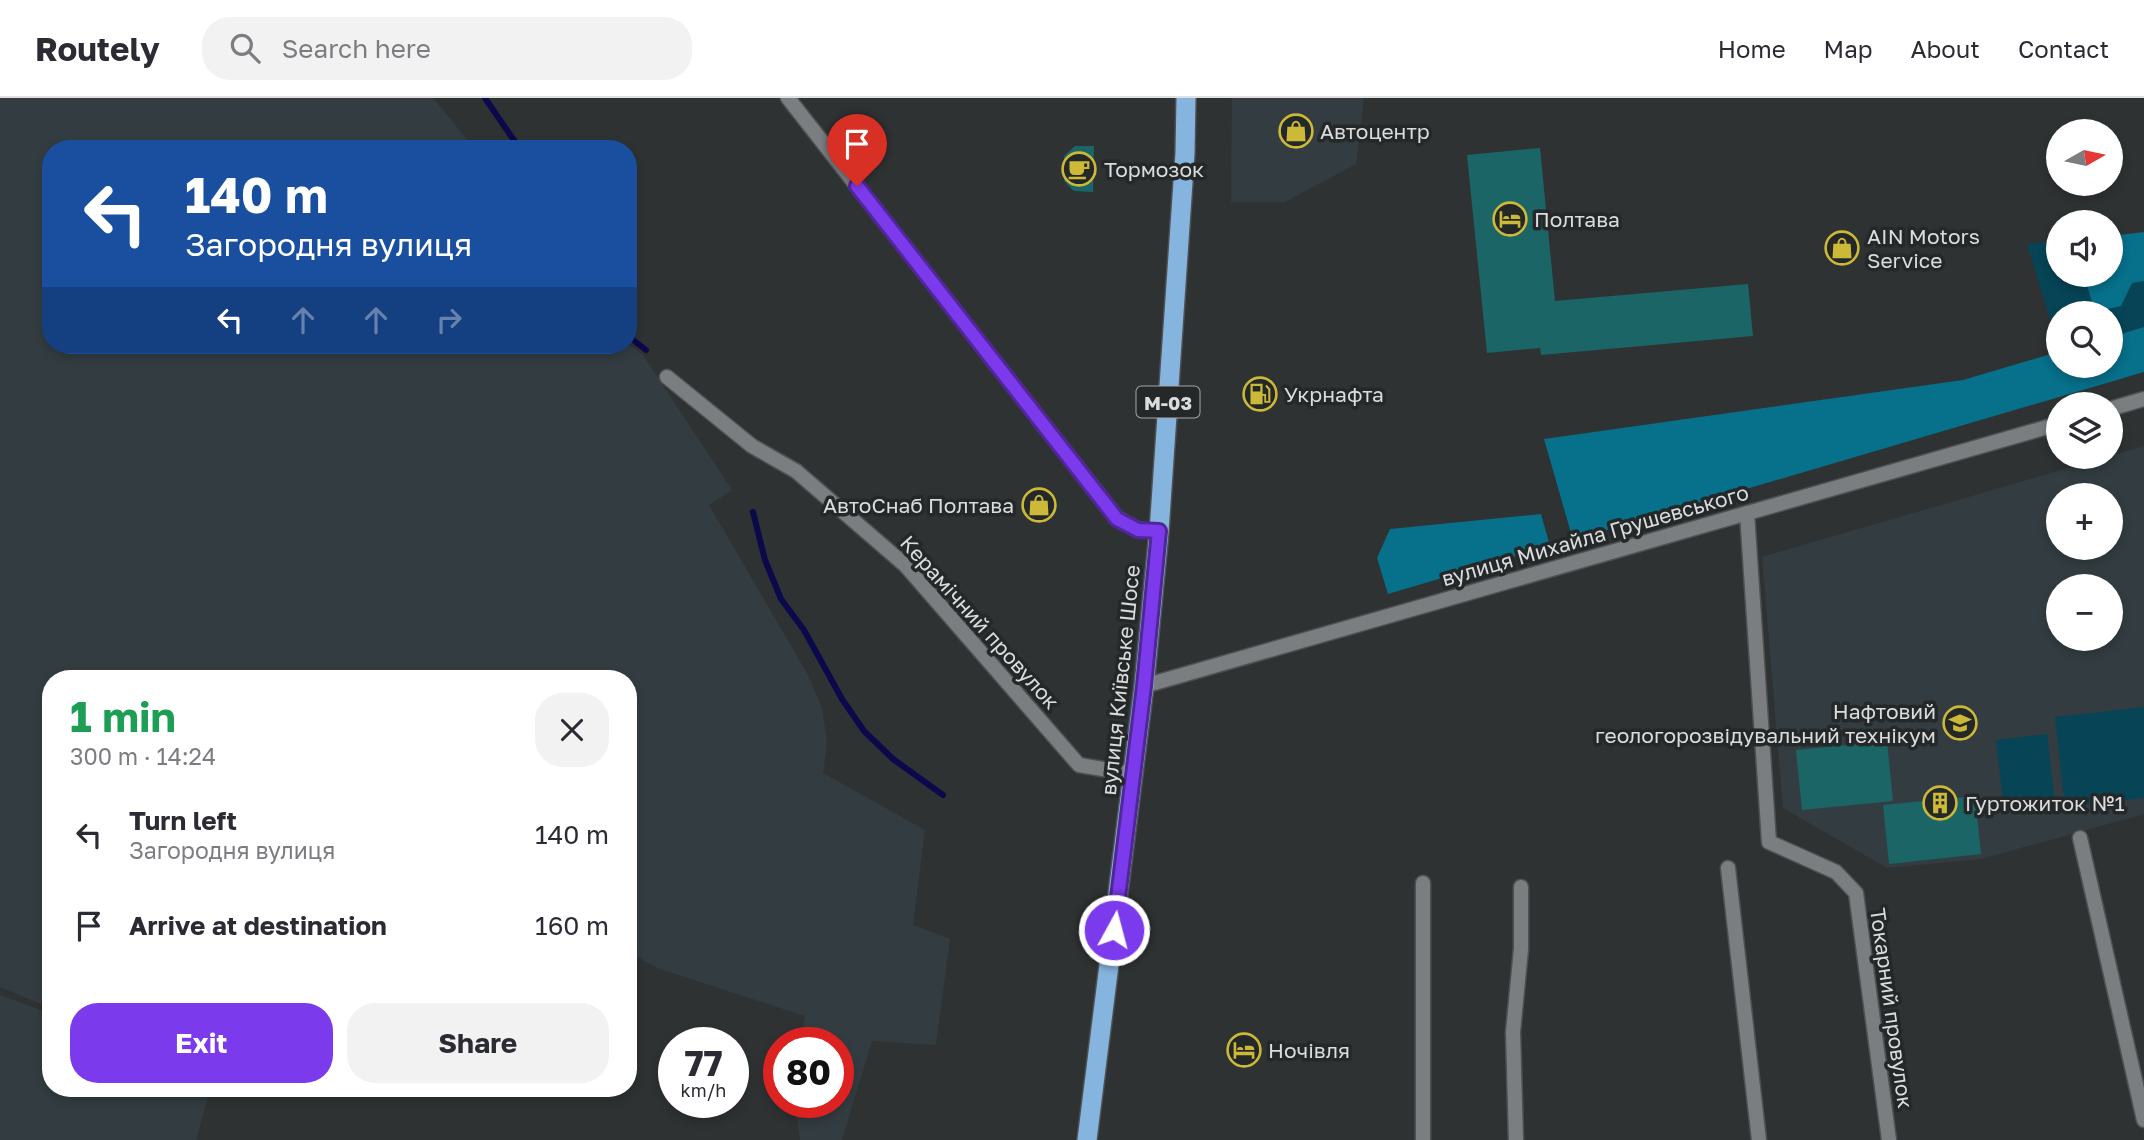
<!DOCTYPE html>
<meta charset="utf-8">
<style>
:root{--surface:#fff;--page:#f2f2f3;--text:#2b2b33;--muted:#7c7c81;--line:#e1e1e2;--accent:#7c3aed}
body{margin:0;font-family:"Golos Text",sans-serif;background:var(--page);color:var(--text);height:100vh;display:flex;flex-direction:column;font-size:26px;white-space:nowrap}
*{box-sizing:border-box;margin:0}
p{font-size:23px;color:var(--muted)}
.icon{flex:none;width:38px;height:38px;fill:none;stroke:currentColor;stroke-width:2;stroke-linecap:round;stroke-linejoin:round}
.map{position:relative;flex:1;overflow:hidden}
.side{position:absolute;left:42px;top:572px;width:595px;height:427px;display:flex;flex-direction:column;background:var(--surface);border-radius:28px;box-shadow:0 4px 10px #0003}
.side>*{flex:none}
.guide{position:absolute;left:42px;top:42px;width:595px;height:214px;border-radius:28px;box-shadow:0 4px 10px #0003;background:#1a4fa0;color:#fff;overflow:hidden}
.needle{width:46px;rotate:81deg}
.tools{position:absolute;left:2046px;top:21px;display:grid;gap:14px}
.tools a{display:grid;place-items:center;width:77px;height:77px;border-radius:50%;background:var(--surface);box-shadow:0 4px 10px #0003;font-size:35px}
.speed{position:absolute;left:658px;top:929px;display:flex;gap:14px;font-size:35px;font-weight:700;text-align:center}
.speed>*{display:grid;place-content:center;width:91px;height:91px;border-radius:50%;background:var(--surface);box-shadow:0 4px 10px #0003;line-height:1}
.speed small{font-size:18px;font-weight:400}
.speed .limit{border:10px solid #d22;background:#fff;color:#111}
.pin{position:absolute;display:grid;place-items:center;width:60px;height:60px;color:#fff;margin:-72px -30px;border-radius:50% 50% 50% 0;rotate:-45deg;box-shadow:0 0 7px #0007}
.pin .icon{rotate:45deg}
.me{position:absolute;width:77px;margin:-38px;rotate:7deg;stroke-linejoin:round;filter:drop-shadow(0 0 5px #0008)}
.turn{display:flex;align-items:center;gap:24px;height:147px;padding:0 28px;font-size:32px}
.turn .icon{width:91px;height:91px;stroke-width:2.5}
.turn b{display:block;font-size:49px;line-height:60px}
.lanes{display:flex;align-items:center;height:66px;padding:0 28px;background:#0003;justify-content:center;gap:35px;direction:ltr}
.lanes .off{opacity:.35}
.round{display:grid;place-items:center;flex:none;width:74px;height:74px;border-radius:28px;background:var(--page)}
.head{display:flex;align-items:center;justify-content:space-between;height:119px;padding:0 28px}
h1{font-size:42px;font-weight:700;line-height:52px;color:#1e9e55}
.cta{display:flex;gap:14px;margin-top:auto;padding:14px 28px}
.cta a{flex:1;height:80px;border-radius:28px;background:var(--accent);color:#fff;font-size:28px;font-weight:700;line-height:80px;text-align:center}
.cta a+a{background:var(--page);color:var(--text)}
ul{padding:0;list-style:none}
li{display:flex;align-items:center;gap:21px;height:91px;padding:0 28px}
li div{flex:1}
li b{display:block;font-size:26px}
li em{font-style:normal}
header{display:flex;align-items:center;gap:42px;box-sizing:border-box;height:98px;padding:0 35px;background:var(--surface);border-bottom:2px solid var(--line)}
header strong{font-size:33px}
nav{display:flex;gap:38px;margin-inline-start:auto;font-size:24px}
.search{width:490px;height:63px;background:var(--page);display:flex;align-items:center;gap:18px;box-sizing:border-box;padding:0 24px;border-radius:28px;color:var(--muted);font-size:26px}
.map>svg:first-child{display:block}
</style>
<header>
<strong>Routely</strong>
<div class="search"><svg class="icon" aria-label="search" viewBox="0 0 24 24"><circle cx="10" cy="10" r="6"/><path d="M15 15l6 6"/></svg>Search here</div>
<nav><a>Home</a><a>Map</a><a>About</a><a>Contact</a></nav>
</header>
<div class="map">
<svg width="2144" height="1042" viewBox="0 0 2144 1042">
<rect width="100%" height="100%" fill="#2f3233"/>
<!-- built -->
<path fill="#333d41" fill-rule="evenodd" d="M0,0H433L475,51H51V247L628,246L643,257L732,392L709,407L808,577L822,610L827,645L823,675L925,732L913,827L950,841L936,947L872,943L842,1042H800L795,1005L838,1004V945H801L805,918L660,871L628,854V581H51V910L0,889Z
M1232,0H1364L1356,66L1285,104H1231Z
M2144,348V716L1981,761L1887,770L1783,710L1762,459ZM2058,397H2110V450H2058ZM2058,488H2110V541H2058Z
M0,897L51,916V990L210,991L196,1042H0Z"/>
<!-- green -->
<path fill="#064456" d="M2058,143V177H2084L2096,214L2132,185L2144,183V229L2111,239L2110,215H2058V247L2027,146Z
M2144,609V700L2065,709L2055,619Z
M2047,636L2055,707L2004,712L1996,642Z"/>
<!-- forest -->
<path fill="#07708b" d="M2144,134V183L2132,185L2121,208L2095,214L2084,177H2110L2111,138Z
M2144,229V274L1573,442L1544,341L1963,282L2058,254V268H2110L2111,239Z
M1541,416L1550,448L1388,496L1377,460L1390,431Z"/>
<g fill="none" stroke-linecap="round" stroke-linejoin="round">
<!-- stream -->
<path stroke="#0b084b" stroke-width="6" d="M485,0L520,51
M628,238L646,252
M753,414L765,462L781,501L804,532L842,601L864,633L893,661L943,697"/>
</g>
<!-- building -->
<path fill="#1b6567" d="M1075,48H1094L1093,94L1074,93L1064,83V58Z
M1540,50L1555,203L1748,186L1753,238L1541,257L1540,250L1487,255L1467,57Z
M1887,643L1893,703L1802,712L1796,652Z
M1975,698L1981,756L1889,766L1883,707Z"/>
<g fill="none" stroke-linecap="round" stroke-linejoin="round">
<defs>
<path id="minor" d="M788,0L1117,420L1137,431L1159,434
M667,279L752,348L796,373L905,467L1079,667L1133,676
M1747,415L1769,744L1836,774L1856,795L1889,1042
M2080,740L2144,1022
M1728,770L1759,1042
M1423,1042V785
M1516,1042L1513,934L1521,851V789"/>
<path id="tertiary" d="M2110,311L2144,301
M1144,588L2058,326"/>
<path id="trunk" d="M1087,1042L1144,588L1159,434L1185,55L1186,0"/>
</defs>
<!-- minor casing -->
<use href="#minor" stroke="#4e5051" stroke-width="17"/>
<!-- tertiary casing -->
<use href="#tertiary" stroke="#4e5051" stroke-width="17"/>
<!-- trunk casing -->
<use href="#trunk" stroke="#4e5051" stroke-width="22"/>
<!-- minor -->
<use href="#minor" stroke="#7a7e80" stroke-width="14"/>
<!-- tertiary -->
<use href="#tertiary" stroke="#7a7e80" stroke-width="14"/>
<!-- trunk -->
<use href="#trunk" stroke="#85b4de" stroke-width="19"/>
</g>
<g fill="none" stroke-linecap="round" stroke-linejoin="round">
<defs>
<path id="route" d="M857,88L1117,421L1138,432L1159,433L1144,588L1114,832"/>
</defs>
<!-- route casing -->
<use href="#route" stroke="#51269a" stroke-width="18"/>
<!-- route -->
<use href="#route" stroke="#7c3aed" stroke-width="12"/>
</g>
<!-- icons -->
<defs>
<symbol id="shop-ring" viewBox="-11 -11 22 22"><circle r="9.5" fill="#252829" stroke="#cdb938" stroke-width="1.5"/><path d="M-5-2.5h2.3a2.7 3.5 0 0 1 5.4 0H5L5.5 6h-11ZM-1.5-2.5h3a1.5 2.3 0 0 0-3 0Z" fill="#cdb938"/></symbol>
<symbol id="cafe-ring" viewBox="-11 -11 22 22"><circle r="9.5" fill="#252829" stroke="#cdb938" stroke-width="1.5"/><path d="M-5.5-4.5H6V0H3Q3 3.5 0 3.5H-2.5Q-5.5 3.5-5.5 0ZM3-3.2v2h1.7v-2ZM-6 4.5H4V6H-6Z" fill="#cdb938"/></symbol>
<symbol id="hotel-ring" viewBox="-11 -11 22 22"><circle r="9.5" fill="#252829" stroke="#cdb938" stroke-width="1.5"/><path d="M-6-4.5h1.5V1H6V5H4.5V3h-9V5H-6ZM-4 0a1.8 1.8 0 1 1 3.6 0ZM.5 0V-2.5h3Q6-2.5 6 0Z" fill="#cdb938"/></symbol>
<symbol id="fuel-ring" viewBox="-11 -11 22 22"><circle r="9.5" fill="#252829" stroke="#cdb938" stroke-width="1.5"/><path d="M-5.5-6h7V0h2V4h1.3V-2.5L3-4.5l.8-.8L6-3V5H2.5V1h-1V6h-7ZM-4.2-4.7v3.2H.2V-4.7Z" fill="#cdb938"/></symbol>
<symbol id="university-ring" viewBox="-11 -11 22 22"><circle r="9.5" fill="#252829" stroke="#cdb938" stroke-width="1.5"/><path d="M0-5L7-2L0 1L-7-2ZM-4 1L0 2.5L4 1V4Q0 6-4 4Z" fill="#cdb938"/></symbol>
<symbol id="building-ring" viewBox="-11 -11 22 22"><circle r="9.5" fill="#252829" stroke="#cdb938" stroke-width="1.5"/><path d="M-4-6H4V6H1V3H-1V6H-4ZM-2.5-4.3h1.7v1.8h-1.7ZM.8-4.3h1.7v1.8H.8ZM-2.5-1h1.7V.8h-1.7ZM.8-1h1.7V.8H.8Z" fill="#cdb938"/></symbol>
</defs>
<g fill-rule="evenodd">
<use href="#shop-ring" x="1277" y="14" width="38" height="38"/>
<use href="#cafe-ring" x="1060" y="52" width="38" height="38"/>
<use href="#hotel-ring" x="1491" y="102" width="38" height="38"/>
<use href="#shop-ring" x="1823" y="131" width="38" height="38"/>
<use href="#fuel-ring" x="1241" y="277" width="38" height="38"/>
<use href="#shop-ring" x="1020" y="388" width="38" height="38"/>
<use href="#university-ring" x="1941" y="606" width="38" height="38"/>
<use href="#building-ring" x="1921" y="686" width="38" height="38"/>
<use href="#hotel-ring" x="1225" y="933" width="38" height="38"/>
</g>
<g text-anchor="middle" dominant-baseline="central" stroke-width="7" stroke-linejoin="round" paint-order="stroke">
<!-- shield labels -->
<rect fill="#252829" stroke="#a4a6a7" stroke-width="2" x="1136.5" y="288.5" width="63" height="31" rx="5"/>
<g font-size="19" font-weight="bold" fill="#dadcdd">
<text x="1168" y="304">М-03</text>
</g>
<!-- poi labels -->
<g font-size="21" fill="#dadcdd" stroke="#252829" text-anchor="start">
<text x="1320" y="33">Автоцентр</text>
<text x="1104" y="71">Тормозок</text>
<text x="1534" y="121">Полтава</text>
<text x="1867" y="138">AIN Motors<tspan x="1867" dy="24">Service</tspan></text>
<text x="1284" y="296">Укрнафта</text>
<text x="1014" y="407" text-anchor="end">АвтоСнаб Полтава</text>
<text x="1936" y="613" text-anchor="end">Нафтовий<tspan x="1936" dy="24">геологорозвідувальний технікум</tspan></text>
<text x="1965" y="705">Гуртожиток №1</text>
<text x="1268" y="952">Ночівля</text>
</g>
<!-- street labels -->
<g font-size="21" fill="#dadcdd" stroke="#252829">
<text transform="translate(1595 437) rotate(-16)">вулиця Михайла Грушевського</text>
<text transform="translate(980 524) rotate(48)">Керамічний провулок</text>
<text transform="translate(1120 582) rotate(-84)">вулиця Київське Шосе</text>
<text transform="translate(1892 910) rotate(82)">Токарний провулок</text>
</g>
</g>
</svg>
<div class="tools">
<a><svg class="needle" viewBox="-14 -14 28 28"><path d="M0-13l5 13h-10z" fill="#e53935"/><path d="M0 13l5-13h-10z" fill="#7c7c81"/></svg></a>
<a><svg class="icon" aria-label="sound" viewBox="0 0 24 24"><path d="M4 9h4l5-4v14l-5-4H4zM17 9q2 3 0 6"/></svg></a>
<a><svg class="icon" aria-label="search" viewBox="0 0 24 24"><circle cx="10" cy="10" r="6"/><path d="M15 15l6 6"/></svg></a>
<a><svg class="icon" aria-label="layers" viewBox="0 0 24 24"><path d="M12 4l9 5-9 5-9-5zM3 14l9 5 9-5"/></svg></a>
<a>+</a>
<a>−</a>
</div>
<div class="speed"><div>77<small>km/h</small></div><div class="limit">80</div></div>
<div class="pin" style="left:857px;top:88px;background:#d93025"><svg class="icon" aria-label="arrive" viewBox="0 0 24 24"><path d="M6 21V4h12l-3 4 3 4H6"/></svg></div>
<svg class="me" style="left:1114px;top:832px" viewBox="-20 -20 40 40"><circle r="17" fill="#7c3aed" stroke="#fff" stroke-width="3"/><path d="M0-11L8 9 0 5-8 9z" fill="#fff"/></svg>
<div class="guide">
<div class="turn"><svg class="icon" aria-label="left" viewBox="0 0 24 24"><path d="M17 20v-9H6M10 6l-5 5 5 5"/></svg><div><b>140 m</b>Загородня вулиця</div></div>
<div class="lanes"><svg class="icon" aria-label="left" viewBox="0 0 24 24"><path d="M17 20v-9H6M10 6l-5 5 5 5"/></svg><svg class="icon off" aria-label="ahead" viewBox="0 0 24 24"><path d="M12 20V5M6 11l6-6 6 6"/></svg><svg class="icon off" aria-label="ahead" viewBox="0 0 24 24"><path d="M12 20V5M6 11l6-6 6 6"/></svg><svg class="icon off" aria-label="right" viewBox="0 0 24 24"><path d="M7 20v-9h11M14 6l5 5-5 5"/></svg></div>
</div>
<section class="side">
<div class="head"><div><h1>1 min</h1><p>300 m · 14:24</p></div><a class="round"><svg class="icon" aria-label="close" viewBox="0 0 24 24"><path d="M6 6l12 12M18 6L6 18"/></svg></a></div>
<ul>
<li><svg class="icon" aria-label="left" viewBox="0 0 24 24"><path d="M17 20v-9H6M10 6l-5 5 5 5"/></svg><div><b>Turn left</b><p>Загородня вулиця</p></div><em>140 m</em></li>
<li><svg class="icon" aria-label="arrive" viewBox="0 0 24 24"><path d="M6 21V4h12l-3 4 3 4H6"/></svg><div><b>Arrive at destination</b></div><em>160 m</em></li>
</ul>
<div class="cta"><a>Exit</a><a>Share</a></div>
</section>
</div>
